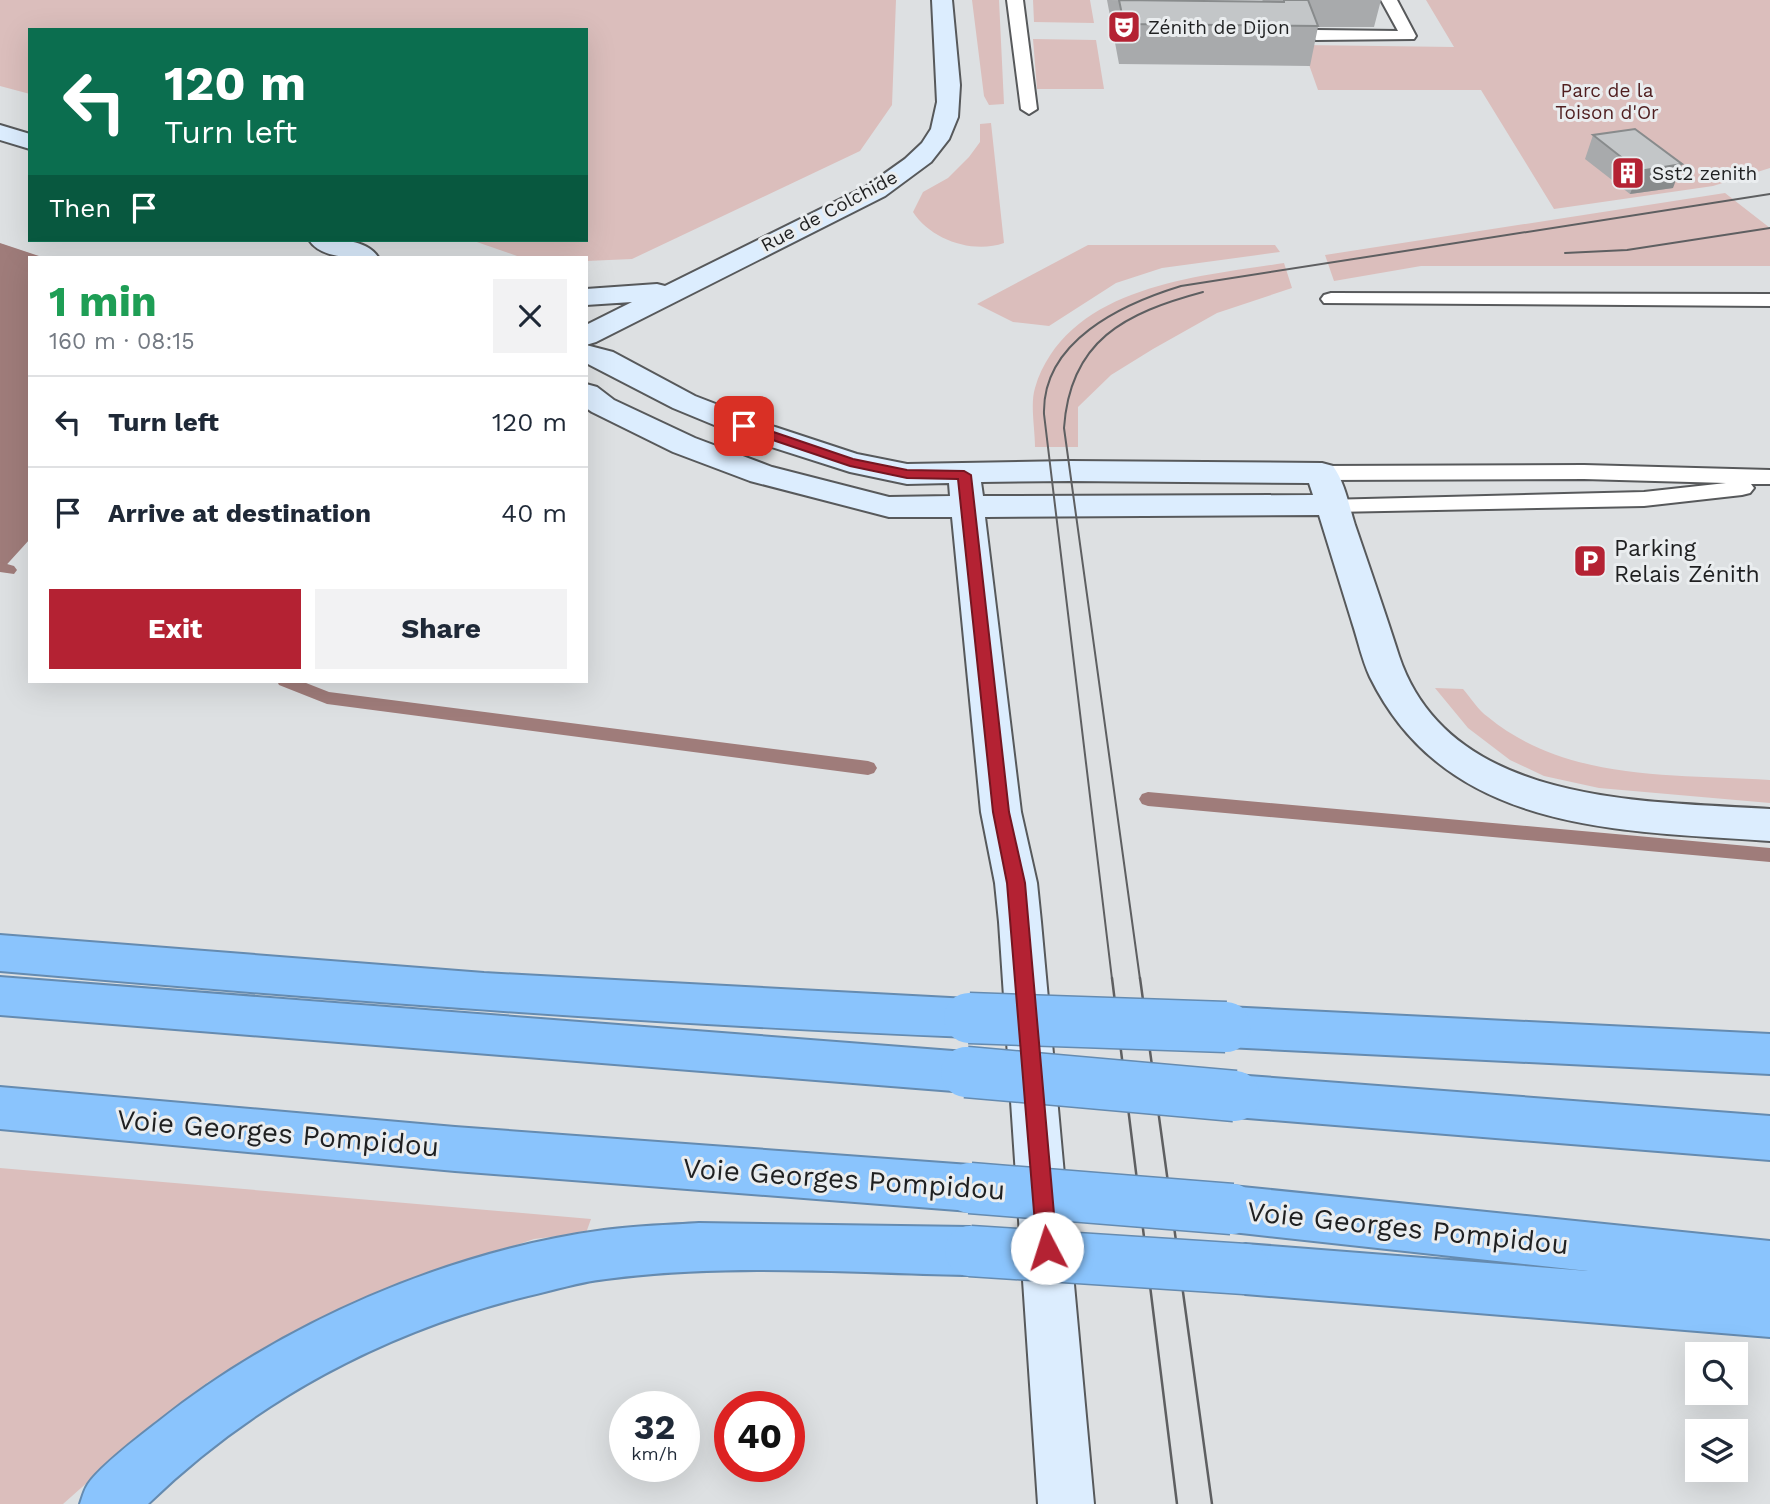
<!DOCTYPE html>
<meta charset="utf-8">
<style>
:root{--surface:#fff;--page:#f2f2f3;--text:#1f2937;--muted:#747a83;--line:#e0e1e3;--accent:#b42233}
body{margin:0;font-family:"Work Sans",sans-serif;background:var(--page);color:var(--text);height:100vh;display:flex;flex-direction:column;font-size:26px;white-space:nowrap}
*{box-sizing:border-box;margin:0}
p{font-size:23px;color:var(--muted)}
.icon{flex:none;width:38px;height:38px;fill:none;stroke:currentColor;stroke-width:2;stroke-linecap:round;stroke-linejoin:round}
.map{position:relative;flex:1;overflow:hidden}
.details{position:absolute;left:28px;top:256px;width:560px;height:427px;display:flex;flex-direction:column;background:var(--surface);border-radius:0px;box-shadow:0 7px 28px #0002}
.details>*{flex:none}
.guide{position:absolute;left:28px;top:28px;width:560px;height:214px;border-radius:0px;box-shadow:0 7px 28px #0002;background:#0b6e4f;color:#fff;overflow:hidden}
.controls{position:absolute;left:1685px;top:1342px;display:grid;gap:14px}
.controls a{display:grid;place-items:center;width:63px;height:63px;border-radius:0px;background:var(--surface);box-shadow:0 7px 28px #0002;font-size:35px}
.speed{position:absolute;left:609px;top:1391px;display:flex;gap:14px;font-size:35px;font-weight:700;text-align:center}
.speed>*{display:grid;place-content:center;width:91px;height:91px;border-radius:50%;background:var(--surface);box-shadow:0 7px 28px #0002;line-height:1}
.speed small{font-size:18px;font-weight:400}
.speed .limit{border:10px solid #d22;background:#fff;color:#111}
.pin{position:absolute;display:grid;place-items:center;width:60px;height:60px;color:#fff;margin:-30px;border-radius:14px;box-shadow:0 4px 10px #0006}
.me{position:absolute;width:77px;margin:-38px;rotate:355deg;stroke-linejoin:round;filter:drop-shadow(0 0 5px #0008)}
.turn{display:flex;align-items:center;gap:24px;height:147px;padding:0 21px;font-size:32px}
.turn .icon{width:91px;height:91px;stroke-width:2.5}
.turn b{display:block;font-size:49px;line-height:60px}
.then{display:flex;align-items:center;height:66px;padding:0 21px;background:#0003;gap:14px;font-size:26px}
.round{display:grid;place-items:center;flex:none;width:74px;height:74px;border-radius:0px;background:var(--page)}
.summary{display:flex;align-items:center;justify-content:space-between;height:119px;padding:0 21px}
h1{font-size:42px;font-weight:700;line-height:52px;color:#1e9e55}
.action{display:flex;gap:14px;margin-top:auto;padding:14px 21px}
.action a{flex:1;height:80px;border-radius:0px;background:var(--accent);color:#fff;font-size:28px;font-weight:700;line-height:80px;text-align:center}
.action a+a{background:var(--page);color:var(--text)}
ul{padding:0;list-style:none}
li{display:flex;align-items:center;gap:21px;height:91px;padding:0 21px;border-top:2px solid var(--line)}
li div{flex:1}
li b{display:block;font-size:26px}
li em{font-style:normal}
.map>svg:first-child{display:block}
</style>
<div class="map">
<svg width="1770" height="1504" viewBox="0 0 1770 1504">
<rect width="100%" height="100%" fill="#dde0e2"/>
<!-- green -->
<path fill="#dbbebc" d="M0,0H896L892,105L860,151L632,259L586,261V257H520L471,240H586V30H30V94L0,86Z
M972,0H999L1004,104L989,105L984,96Z
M1033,0H1090L1094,23L1034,22Z
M1426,0H1770V168L1713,186L1554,209L1481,90H1318L1302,45L1454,47Z
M1033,39L1096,40L1104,89H1037Z
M991,123L1004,243C973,254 931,240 913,212L923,192L948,178L969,157L980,142V124Z
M1725,193L1770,228V266H1421L1334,281L1325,255Z
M1088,245H1275L1280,252L1162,268L1116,283L1049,326L1013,322L977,304Z
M1284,263L1292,288L1217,313L1153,349L1111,375L1078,407V447H1035C1035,429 1030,404 1035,388C1067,286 1195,277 1284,263Z
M1435,688L1463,689C1471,698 1478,710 1488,717C1567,782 1674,774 1770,780V803L1599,788L1544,776L1510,760L1468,728Z
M0,1168L591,1219L586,1233L534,1239L378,1293L297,1333L208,1382L134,1441L63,1504H0Z"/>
<!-- water -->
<path fill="#9f7c7a" d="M0,243L42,257H30V539L0,572Z"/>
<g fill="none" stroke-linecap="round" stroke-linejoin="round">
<!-- stream -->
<path fill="#9f7c7a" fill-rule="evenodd" d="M0,562L14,566L17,570L14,574L0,572Z
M277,681H301L329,692L868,761L874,763L877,768L874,773L868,775L327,704L279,685Z
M1148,792L1770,848V862L1148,806L1142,804L1139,799L1142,794Z"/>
<defs>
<path id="lane" d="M1007,0H1023L1037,109L1029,114L1021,109Z
M1381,0H1397L1416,36L1414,39L1316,40L1308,35L1316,30L1398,31Z
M1331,293L1770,294V306L1324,303L1321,299L1324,295Z
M1584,465L1770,470V484H1751L1754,488L1750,493L1742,495L1644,506L1333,512L1325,510L1321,505L1325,500L1644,492L1726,483L1584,479L1322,480L1314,478L1310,473L1314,468L1322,466Z"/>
<path id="secondary" d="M932,0H952L960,85L958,117L949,139L931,162L885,196L596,342L586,345V325L632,302L586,305V289L657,284L665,286L867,186L905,159L922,143L931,129L937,102Z
M0,125L30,134V149L0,140Z
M309,240C330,239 365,237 378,257C357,258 322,260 309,240Z
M586,345L613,352L695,396L775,427L857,454L907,464L1070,461L1322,463L1333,466C1345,483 1349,506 1355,525C1370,569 1385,612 1399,656C1449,805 1641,801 1770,809V841C1619,830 1447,834 1370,677C1362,660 1358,640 1352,622C1341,586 1330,551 1319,515L985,517L1021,812L1037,883L1041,922L1094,1504H1038L999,922L995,883L981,812L952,517H889L750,481L673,452L592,412L586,408V384L597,387L614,400L695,438L772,467L889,497L950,496L949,483L907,484L850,472L753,441L673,408L586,363ZM1070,481L1309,483L1313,495L983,496L981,482Z"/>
<path id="highway" d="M0,935L484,973L969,999L985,1004L991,1018L985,1032L969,1037C645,1024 323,999 0,971Z
M0,977L966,1052L982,1058L989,1072L982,1086L966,1092L0,1015Z
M1226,1007L1770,1034V1074L1226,1047L1210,1041L1204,1027L1210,1013Z
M1235,1075L1770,1116V1160L1235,1117L1219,1111L1212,1096L1219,1081Z
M0,1087L455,1127L970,1165L987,1172L994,1188L987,1204L970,1211L455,1171L0,1129Z
M1232,1186L1770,1241V1337L1245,1294L1227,1287L1220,1269L1227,1251L1245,1244L1588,1271L1232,1232L1215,1226L1207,1209L1215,1192Z
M699,1223L970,1227L988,1234L995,1251L988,1268L970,1275C849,1273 726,1263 606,1279C579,1282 554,1290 528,1296C385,1331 254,1401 148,1504H80C82,1498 84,1490 88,1484C100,1466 141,1435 159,1421C282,1323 448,1251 604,1230C635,1226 667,1225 699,1223Z"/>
</defs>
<!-- lane casing -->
<use href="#lane" stroke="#57595b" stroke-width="4"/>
<!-- secondary casing -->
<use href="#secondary" stroke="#57595b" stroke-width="4"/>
<!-- highway casing -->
<use href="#highway" stroke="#658bb0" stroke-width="4"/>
<!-- lane -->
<use href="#lane" fill="#fff" fill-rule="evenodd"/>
<!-- secondary -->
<use href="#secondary" fill="#dcedfe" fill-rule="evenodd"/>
<!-- highway -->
<use href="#highway" fill="#8ac4fd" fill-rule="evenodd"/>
<!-- tram-far1 -->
<path stroke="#5e5f61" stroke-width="2" d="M1565,253L1627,250L1770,228
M1112,979L1044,414C1042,341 1122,304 1181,286L1770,194
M1140,979L1064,428C1070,340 1125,313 1203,292"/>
<!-- tram -->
<path stroke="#5e5f61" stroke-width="2.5" d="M1112,978L1177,1504
M1140,978L1212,1504"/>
<defs>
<path id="highway-bridge" d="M969,1018L1226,1027
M966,1072L1235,1096
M970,1188L1232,1209
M970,1251L1245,1269"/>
</defs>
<!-- highway-bridge casing -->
<use href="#highway-bridge" stroke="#658bb0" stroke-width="53" stroke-linecap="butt"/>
<!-- highway-bridge -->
<use href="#highway-bridge" stroke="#8ac4fd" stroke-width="50"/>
</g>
<!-- wall -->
<path fill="#a8aaac" d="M1107,0L1263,1L1262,0H1381L1374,27H1318L1310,66L1119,64Z
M1593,135L1673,188L1630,194L1585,159Z"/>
<!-- shaded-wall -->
<path fill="#888b8c" d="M1682,164L1673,188L1630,194L1639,171Z"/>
<!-- building -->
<path fill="#c3c6c8" stroke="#888b8c" stroke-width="2" d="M1119,0L1284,2V0H1308L1318,26L1124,24Z
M1635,129L1682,164L1639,171L1593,135Z"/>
<!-- route -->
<path fill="#b42233" stroke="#751621" stroke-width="2" d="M744,422L853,459L907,470L964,471L971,475L1009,812L1025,883L1057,1248L1054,1255L1047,1258L1040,1255L1037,1248L1007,883L993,812L958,479L907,478L850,466L740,429V423Z"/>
<!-- icons -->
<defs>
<symbol id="theatre-square" viewBox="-11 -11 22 22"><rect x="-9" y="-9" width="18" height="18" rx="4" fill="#b42233" stroke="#eaedef"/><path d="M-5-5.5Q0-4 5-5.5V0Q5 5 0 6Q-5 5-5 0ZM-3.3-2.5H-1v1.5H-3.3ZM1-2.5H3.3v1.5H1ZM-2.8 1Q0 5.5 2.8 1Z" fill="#fff"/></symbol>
<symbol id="building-square" viewBox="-11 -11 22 22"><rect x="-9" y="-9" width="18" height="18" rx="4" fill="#b42233" stroke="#eaedef"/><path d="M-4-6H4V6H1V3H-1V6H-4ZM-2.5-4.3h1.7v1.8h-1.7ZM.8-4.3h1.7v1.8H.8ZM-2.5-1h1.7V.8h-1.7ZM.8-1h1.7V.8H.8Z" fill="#fff"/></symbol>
<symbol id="parking-square" viewBox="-11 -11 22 22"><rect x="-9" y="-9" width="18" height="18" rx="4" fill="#b42233" stroke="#eaedef"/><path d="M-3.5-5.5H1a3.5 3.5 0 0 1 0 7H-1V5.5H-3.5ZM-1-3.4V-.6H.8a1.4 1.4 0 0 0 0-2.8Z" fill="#fff"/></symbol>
</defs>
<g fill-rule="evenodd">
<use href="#theatre-square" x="1105" y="8" width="38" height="38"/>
<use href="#building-square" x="1609" y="154" width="38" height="38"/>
<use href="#parking-square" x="1571" y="542" width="38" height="38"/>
</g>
<g text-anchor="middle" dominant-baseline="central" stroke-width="6" stroke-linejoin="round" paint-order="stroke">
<!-- far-poi labels -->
<g font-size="19" fill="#1f2021" stroke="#eaedef" text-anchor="start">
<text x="1148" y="27">Zénith de Dijon</text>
<text x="1652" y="173">Sst2 zenith</text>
</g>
<!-- far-park labels -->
<g font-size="19" fill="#4f1e1f" stroke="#eaedef">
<text x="1607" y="90">Parc de la<tspan x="1607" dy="22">Toison d'Or</tspan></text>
</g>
<!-- far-street labels -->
<g font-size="19" fill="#1f2021" stroke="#eaedef">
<text transform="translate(829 211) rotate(-28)">Rue de Colchide</text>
</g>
<!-- poi labels -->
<g font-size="23" fill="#1f2021" stroke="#eaedef" text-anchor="start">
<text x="1614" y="548">Parking<tspan x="1614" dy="26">Relais Zénith</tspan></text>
</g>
<!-- near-street labels -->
<g font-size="28" fill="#1f2021" stroke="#eaedef">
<text transform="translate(278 1133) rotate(5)">Voie Georges Pompidou</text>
<text transform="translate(844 1179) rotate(4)">Voie Georges Pompidou</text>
<text transform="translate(1408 1228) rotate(6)">Voie Georges Pompidou</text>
</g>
</g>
</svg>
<div class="controls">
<a><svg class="icon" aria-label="search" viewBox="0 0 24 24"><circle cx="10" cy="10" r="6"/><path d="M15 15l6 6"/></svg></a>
<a><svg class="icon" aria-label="layers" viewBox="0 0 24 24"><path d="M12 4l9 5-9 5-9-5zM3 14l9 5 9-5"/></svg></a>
</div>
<div class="speed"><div>32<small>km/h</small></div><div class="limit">40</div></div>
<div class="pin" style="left:744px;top:426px;background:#d93025"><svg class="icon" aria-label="arrive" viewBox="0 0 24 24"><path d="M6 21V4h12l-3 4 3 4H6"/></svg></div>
<svg class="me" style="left:1047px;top:1248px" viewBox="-20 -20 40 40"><circle r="19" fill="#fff"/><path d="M0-13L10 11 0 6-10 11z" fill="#b42233"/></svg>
<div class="guide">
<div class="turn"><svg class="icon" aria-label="left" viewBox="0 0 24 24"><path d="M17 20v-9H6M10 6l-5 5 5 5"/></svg><div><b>120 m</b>Turn left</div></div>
<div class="then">Then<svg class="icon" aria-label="arrive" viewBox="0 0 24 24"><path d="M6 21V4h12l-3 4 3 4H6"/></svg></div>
</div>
<section class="details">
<div class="summary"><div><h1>1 min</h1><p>160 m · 08:15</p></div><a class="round"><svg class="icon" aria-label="close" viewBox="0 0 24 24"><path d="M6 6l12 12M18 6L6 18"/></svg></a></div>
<ul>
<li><svg class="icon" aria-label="left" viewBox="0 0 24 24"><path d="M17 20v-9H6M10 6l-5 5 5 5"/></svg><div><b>Turn left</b></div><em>120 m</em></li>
<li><svg class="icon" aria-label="arrive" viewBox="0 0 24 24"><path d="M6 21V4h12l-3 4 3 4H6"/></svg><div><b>Arrive at destination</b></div><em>40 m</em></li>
</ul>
<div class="action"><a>Exit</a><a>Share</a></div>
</section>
</div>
